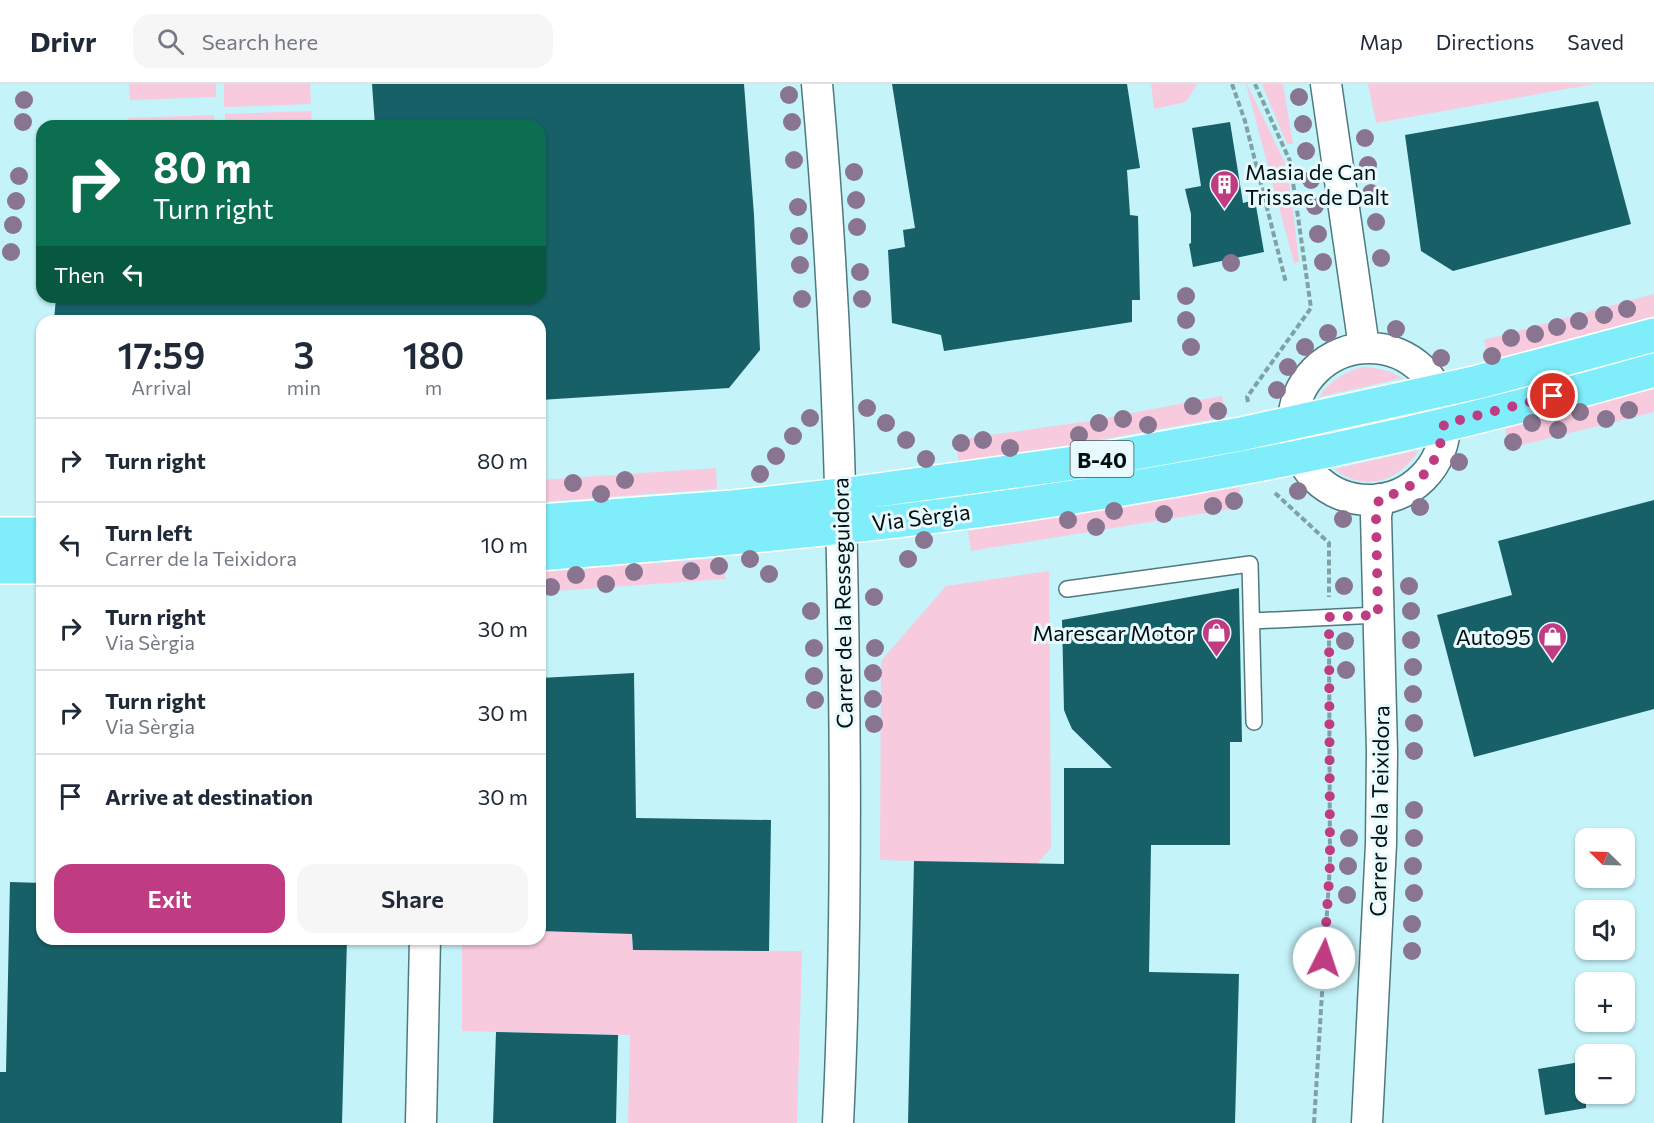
<!DOCTYPE html>
<meta charset="utf-8">
<style>
:root{--surface:#fff;--page:#f6f6f7;--text:#1f2937;--muted:#747a83;--line:#e0e1e3;--accent:#bf3c82}
body{margin:0;font-family:Commissioner,sans-serif;background:var(--page);color:var(--text);height:100vh;display:flex;flex-direction:column;font-size:22px;white-space:nowrap}
*{box-sizing:border-box;margin:0}
p{font-size:20px;color:var(--muted)}
.icon{flex:none;width:33px;height:33px;fill:none;stroke:currentColor;stroke-width:2;stroke-linecap:round;stroke-linejoin:round}
.map{position:relative;flex:1;overflow:hidden}
.panel{position:absolute;left:36px;top:231px;width:510px;height:630px;display:flex;flex-direction:column;background:var(--surface);border-radius:18px;box-shadow:0 2px 4px #0004}
.panel>*{flex:none}
.top-card{position:absolute;left:36px;top:36px;width:510px;height:183px;border-radius:18px;box-shadow:0 2px 4px #0004;background:#0b6e4f;color:#fff;overflow:hidden}
.needle{width:39px;rotate:293deg}
.tools{position:absolute;left:1575px;top:744px;display:grid;gap:12px}
.tools a{display:grid;place-items:center;width:60px;height:60px;border-radius:12px;background:var(--surface);box-shadow:0 2px 4px #0004;font-size:30px}
.pin{position:absolute;display:grid;place-items:center;width:51px;height:51px;color:#fff;margin:-26px;border:3px solid #fff;border-radius:50%;box-shadow:0 2px 6px #0007}
.me{position:absolute;width:66px;margin:-33px;rotate:4deg;stroke-linejoin:round;filter:drop-shadow(0 0 4px #0008)}
.turn{display:flex;align-items:center;gap:21px;height:126px;padding:0 18px;font-size:27px}
.turn .icon{width:78px;height:78px;stroke-width:2.5}
.turn b{display:block;font-size:42px;line-height:51px}
.then{display:flex;align-items:center;height:57px;padding:0 18px;background:#0003;gap:12px;font-size:22px}
.eta{display:flex;justify-content:space-evenly;align-items:center;height:102px;text-align:center}
.eta b{font-size:36px;font-weight:600;line-height:42px}
.cta{display:flex;gap:12px;margin-top:auto;padding:12px 18px}
.cta a{flex:1;height:69px;border-radius:18px;background:var(--accent);color:#fff;font-size:24px;font-weight:600;line-height:69px;text-align:center}
.cta a+a{background:var(--page);color:var(--text)}
ul{padding:0;list-style:none}
li{display:flex;align-items:center;gap:18px;height:84px;padding:0 18px;border-top:2px solid var(--line)}
li div{flex:1}
li b{display:block;font-size:22px}
li em{font-style:normal}
header{display:flex;align-items:center;gap:36px;box-sizing:border-box;height:84px;padding:0 30px;background:var(--surface);border-bottom:2px solid var(--line)}
header strong{font-size:28px}
nav{display:flex;gap:33px;margin-inline-start:auto;font-size:21px}
.search{width:420px;height:54px;background:var(--page);display:flex;align-items:center;gap:15px;box-sizing:border-box;padding:0 21px;border-radius:18px;color:var(--muted);font-size:22px}
.map>svg:first-child{display:block}
</style>
<header>
<strong>Drivr</strong>
<div class="search"><svg class="icon" aria-label="search" viewBox="0 0 24 24"><circle cx="10" cy="10" r="6"/><path d="M15 15l6 6"/></svg>Search here</div>
<nav><a>Map</a><a>Directions</a><a>Saved</a></nav>
</header>
<div class="map">
<svg width="1654" height="1039" viewBox="0 0 1654 1039">
<rect width="100%" height="100%" fill="#c4f3f9"/>
<!-- green -->
<path fill="#f8cadd" d="M129,0H216V13L130,16Z
M224,0H310L311,20L224,23Z
M1151,0H1197L1186,18L1154,25Z
M1246,0H1247L1284,77L1291,110L1299,178L1294,179Z
M1262,0H1283L1293,60H1287Z
M1368,0H1594L1376,39Z
M311,27L312,42H225V30Z
M214,31L215,42H128V34Z
M1654,210V232L1489,277L1484,256Z
M1362,283C1378,283 1389,287 1403,294L1319,313C1330,297 1343,289 1362,283Z
M1654,305V328L1510,364L1504,342Z
M1222,312L1226,333L1093,357L959,378L956,356L1089,337Z
M1419,366C1400,397 1365,409 1334,385Z
M716,384L717,405L540,418V396Z
M1239,403L1242,423L971,467L968,447Z
M723,474L725,495L540,508V488Z
M1049,487L1051,764L1037,780L880,776L881,577L946,502Z
M540,847L632,850L633,866L802,867L797,1039H628L630,951L462,947V855H540Z"/>
<!-- building -->
<path fill="#176068" d="M372,0H744L754,131L760,266L729,304L540,316V237H54L56,213H540V42H375Z
M892,0H1127L1140,84L1127,86L1130,131L1138,132L1140,216H1132V238L944,267L941,251L892,239L888,166L905,163L903,146L915,144Z
M1598,17L1631,140L1453,187L1421,167L1405,51Z
M1230,38L1243,119L1255,116L1264,168L1193,183L1189,160L1191,159V130L1185,105L1201,102L1192,44Z
M1654,416V625L1474,673L1437,531L1512,511L1498,457Z
M1239,504L1242,658H1230V761H1151L1149,888L1239,890L1235,1039H908L914,777L1064,780V684H1112L1072,645L1068,636L1064,626L1062,536Z
M634,589L636,734L771,736L769,867L633,866L632,850L540,847V594Z
M10,798L42,799V855H347L342,1039H0V988H6Z
M496,948L618,951L616,1039H493Z
M1586,977V1024L1545,1031L1538,985Z"/>
<g fill="none" stroke-linecap="round" stroke-linejoin="round">
<defs>
<path id="lane" d="M1067,505L1250,480L1254,638
M1252,537L1378,531"/>
<path id="street" d="M817,0C835,200 842,400 844,600C846,747 845,893 838,1039
M1326,0L1364,263
M1293 340a76 76 0 1 1 152 0a76 76 0 1 1-152 0Z
M421,1039L425,855
M1367,1039L1381,760L1382,668L1376,432L1379,415"/>
<path id="primary" d="M540,437L733,423L841,411L1096,376L1241,350L1478,298L1654,251
M0,450H42
M540,470C678,459 816,448 953,430C1187,400 1427,351 1654,286
M0,483H42"/>
</defs>
<!-- lane casing -->
<use href="#lane" stroke="#4e7a7f" stroke-width="18"/>
<!-- street casing -->
<use href="#street" stroke="#4e7a7f" stroke-width="33"/>
<!-- primary casing -->
<use href="#primary" stroke="#fff" stroke-width="36"/>
<!-- path -->
<path stroke="#7fa2a6" stroke-width="4" stroke-dasharray="6 3" stroke-linecap="butt" d="M1232,0L1245,37L1286,199
M1276,112L1291,110
M1248,318L1247,313L1311,224L1290,77L1255,0
M1275,409L1329,459V513
M1314,1039L1330,780L1329,554"/>
<!-- lane -->
<use href="#lane" stroke="#fff" stroke-width="15"/>
<!-- street -->
<use href="#street" stroke="#fff" stroke-width="30"/>
<!-- primary -->
<use href="#primary" stroke="#7feefa" stroke-width="33"/>
</g>
<!-- trees -->
<g fill="#8a7590">
<circle cx="789" cy="11" r="9"/>
<circle cx="1299" cy="13" r="9"/>
<circle cx="24" cy="16" r="9"/>
<circle cx="23" cy="38" r="9"/>
<circle cx="792" cy="38" r="9"/>
<circle cx="1303" cy="40" r="9"/>
<circle cx="1365" cy="54" r="9"/>
<circle cx="1306" cy="67" r="9"/>
<circle cx="794" cy="76" r="9"/>
<circle cx="1368" cy="81" r="9"/>
<circle cx="854" cy="88" r="9"/>
<circle cx="19" cy="92" r="9"/>
<circle cx="1311" cy="96" r="9"/>
<circle cx="1371" cy="109" r="9"/>
<circle cx="856" cy="116" r="9"/>
<circle cx="16" cy="117" r="9"/>
<circle cx="1315" cy="122" r="9"/>
<circle cx="798" cy="123" r="9"/>
<circle cx="1376" cy="138" r="9"/>
<circle cx="13" cy="141" r="9"/>
<circle cx="857" cy="143" r="9"/>
<circle cx="1318" cy="150" r="9"/>
<circle cx="799" cy="152" r="9"/>
<circle cx="11" cy="168" r="9"/>
<circle cx="1381" cy="174" r="9"/>
<circle cx="1323" cy="178" r="9"/>
<circle cx="1231" cy="179" r="9"/>
<circle cx="800" cy="181" r="9"/>
<circle cx="860" cy="188" r="9"/>
<circle cx="1186" cy="212" r="9"/>
<circle cx="802" cy="215" r="9"/>
<circle cx="862" cy="215" r="9"/>
<circle cx="1627" cy="225" r="9"/>
<circle cx="1604" cy="231" r="9"/>
<circle cx="1186" cy="236" r="9"/>
<circle cx="1579" cy="237" r="9"/>
<circle cx="1557" cy="243" r="9"/>
<circle cx="1396" cy="245" r="9"/>
<circle cx="1328" cy="249" r="9"/>
<circle cx="1535" cy="250" r="9"/>
<circle cx="1511" cy="254" r="9"/>
<circle cx="1191" cy="263" r="9"/>
<circle cx="1305" cy="263" r="9"/>
<circle cx="1492" cy="272" r="9"/>
<circle cx="1441" cy="274" r="9"/>
<circle cx="1288" cy="283" r="9"/>
<circle cx="1277" cy="306" r="9"/>
<circle cx="1193" cy="322" r="9"/>
<circle cx="867" cy="324" r="9"/>
<circle cx="1629" cy="326" r="9"/>
<circle cx="1218" cy="327" r="9"/>
<circle cx="1580" cy="328" r="9"/>
<circle cx="810" cy="334" r="9"/>
<circle cx="1123" cy="335" r="9"/>
<circle cx="1606" cy="335" r="9"/>
<circle cx="886" cy="339" r="9"/>
<circle cx="1099" cy="339" r="9"/>
<circle cx="1532" cy="339" r="9"/>
<circle cx="1148" cy="341" r="9"/>
<circle cx="1558" cy="346" r="9"/>
<circle cx="1079" cy="351" r="9"/>
<circle cx="793" cy="352" r="9"/>
<circle cx="906" cy="356" r="9"/>
<circle cx="983" cy="356" r="9"/>
<circle cx="1513" cy="358" r="9"/>
<circle cx="961" cy="359" r="9"/>
<circle cx="1010" cy="364" r="9"/>
<circle cx="776" cy="372" r="9"/>
<circle cx="926" cy="375" r="9"/>
<circle cx="1459" cy="378" r="9"/>
<circle cx="760" cy="390" r="9"/>
<circle cx="625" cy="396" r="9"/>
<circle cx="573" cy="399" r="9"/>
<circle cx="1298" cy="407" r="9"/>
<circle cx="601" cy="410" r="9"/>
<circle cx="1234" cy="417" r="9"/>
<circle cx="1213" cy="422" r="9"/>
<circle cx="1420" cy="423" r="9"/>
<circle cx="1114" cy="427" r="9"/>
<circle cx="1164" cy="430" r="9"/>
<circle cx="1343" cy="435" r="9"/>
<circle cx="1068" cy="436" r="9"/>
<circle cx="1096" cy="443" r="9"/>
<circle cx="924" cy="456" r="9"/>
<circle cx="750" cy="475" r="9"/>
<circle cx="908" cy="475" r="9"/>
<circle cx="719" cy="482" r="9"/>
<circle cx="691" cy="487" r="9"/>
<circle cx="634" cy="488" r="9"/>
<circle cx="769" cy="490" r="9"/>
<circle cx="576" cy="491" r="9"/>
<circle cx="606" cy="500" r="9"/>
<circle cx="1344" cy="502" r="9"/>
<circle cx="1409" cy="502" r="9"/>
<circle cx="551" cy="503" r="9"/>
<circle cx="874" cy="513" r="9"/>
<circle cx="811" cy="527" r="9"/>
<circle cx="1411" cy="527" r="9"/>
<circle cx="1411" cy="556" r="9"/>
<circle cx="1345" cy="557" r="9"/>
<circle cx="814" cy="564" r="9"/>
<circle cx="875" cy="564" r="9"/>
<circle cx="1413" cy="583" r="9"/>
<circle cx="1346" cy="586" r="9"/>
<circle cx="873" cy="589" r="9"/>
<circle cx="814" cy="592" r="9"/>
<circle cx="1413" cy="610" r="9"/>
<circle cx="873" cy="615" r="9"/>
<circle cx="815" cy="616" r="9"/>
<circle cx="1414" cy="639" r="9"/>
<circle cx="874" cy="640" r="9"/>
<circle cx="1414" cy="667" r="9"/>
<circle cx="1414" cy="726" r="9"/>
<circle cx="1349" cy="754" r="9"/>
<circle cx="1414" cy="754" r="9"/>
<circle cx="1348" cy="782" r="9"/>
<circle cx="1413" cy="782" r="9"/>
<circle cx="1414" cy="809" r="9"/>
<circle cx="1347" cy="811" r="9"/>
<circle cx="1412" cy="840" r="9"/>
<circle cx="1412" cy="867" r="9"/>
</g>
<g fill="none" stroke-linecap="round" stroke-linejoin="round">
<!-- route -->
<path stroke="#bf3c82" stroke-width="10" stroke-dasharray="0 18" d="M1324,874L1330,780L1329,533L1378,531L1376,432L1379,415C1421,403 1439,382 1444,340L1553,312"/>
</g>
<!-- icons -->
<defs>
<symbol id="building-pin" viewBox="-11 -11 22 30"><path d="M0 17L-7.5 6A9.5 9.5 0 1 1 7.5 6Z" fill="#bf3c82" stroke="#e8fafd"/><path d="M-4-6H4V6H1V3H-1V6H-4ZM-2.5-4.3h1.7v1.8h-1.7ZM.8-4.3h1.7v1.8H.8ZM-2.5-1h1.7V.8h-1.7ZM.8-1h1.7V.8H.8Z" fill="#fff"/></symbol>
<symbol id="shop-pin" viewBox="-11 -11 22 30"><path d="M0 17L-7.5 6A9.5 9.5 0 1 1 7.5 6Z" fill="#bf3c82" stroke="#e8fafd"/><path d="M-5-2.5h2.3a2.7 3.5 0 0 1 5.4 0H5L5.5 6h-11ZM-1.5-2.5h3a1.5 2.3 0 0 0-3 0Z" fill="#fff"/></symbol>
</defs>
<g fill-rule="evenodd">
<use href="#building-pin" x="1208" y="84" width="33" height="45"/>
<use href="#shop-pin" x="1200" y="532" width="33" height="45"/>
<use href="#shop-pin" x="1536" y="536" width="33" height="45"/>
</g>
<g text-anchor="middle" dominant-baseline="central" stroke-width="6" stroke-linejoin="round" paint-order="stroke">
<!-- shield labels -->
<rect fill="#e8fafd" stroke="#465658" stroke-width="1.5" x="1070.5" y="357" width="63" height="36" rx="4.5"/>
<g font-size="21" font-weight="bold" fill="#010f11">
<text x="1102" y="375">B-40</text>
</g>
<!-- poi labels -->
<g font-size="22" fill="#010f11" stroke="#e8fafd" text-anchor="end">
<text x="1245" y="87" text-anchor="start">Masia de Can<tspan x="1245" dy="25">Trissac de Dalt</tspan></text>
<text x="1195" y="548">Marescar Motor</text>
<text x="1531" y="552">Auto95</text>
</g>
<!-- street labels -->
<g font-size="22" fill="#010f11" stroke="#e8fafd">
<text transform="translate(921 433) rotate(-7)">Via Sèrgia</text>
<text transform="translate(842 519) rotate(-91)">Carrer de la Resseguidora</text>
<text transform="translate(1379 727) rotate(-89)">Carrer de la Teixidora</text>
</g>
</g>
</svg>
<div class="tools">
<a><svg class="needle" viewBox="-14 -14 28 28"><path d="M0-13l5 13h-10z" fill="#e53935"/><path d="M0 13l5-13h-10z" fill="#747a83"/></svg></a>
<a><svg class="icon" aria-label="sound" viewBox="0 0 24 24"><path d="M4 9h4l5-4v14l-5-4H4zM17 9q2 3 0 6"/></svg></a>
<a>+</a>
<a>−</a>
</div>
<div class="pin" style="left:1553px;top:312px;background:#d93025"><svg class="icon" aria-label="arrive" viewBox="0 0 24 24"><path d="M6 21V4h12l-3 4 3 4H6"/></svg></div>
<svg class="me" style="left:1324px;top:874px" viewBox="-20 -20 40 40"><circle r="19" fill="#fff"/><path d="M0-13L10 11 0 6-10 11z" fill="#bf3c82"/></svg>
<div class="top-card">
<div class="turn"><svg class="icon" aria-label="right" viewBox="0 0 24 24"><path d="M7 20v-9h11M14 6l5 5-5 5"/></svg><div><b>80 m</b>Turn right</div></div>
<div class="then">Then<svg class="icon" aria-label="left" viewBox="0 0 24 24"><path d="M17 20v-9H6M10 6l-5 5 5 5"/></svg></div>
</div>
<section class="panel">
<div class="eta">
<div><b>17:59</b><p>Arrival</p></div>
<div><b>3</b><p>min</p></div>
<div><b>180</b><p>m</p></div>
</div>
<ul>
<li><svg class="icon" aria-label="right" viewBox="0 0 24 24"><path d="M7 20v-9h11M14 6l5 5-5 5"/></svg><div><b>Turn right</b></div><em>80 m</em></li>
<li><svg class="icon" aria-label="left" viewBox="0 0 24 24"><path d="M17 20v-9H6M10 6l-5 5 5 5"/></svg><div><b>Turn left</b><p>Carrer de la Teixidora</p></div><em>10 m</em></li>
<li><svg class="icon" aria-label="right" viewBox="0 0 24 24"><path d="M7 20v-9h11M14 6l5 5-5 5"/></svg><div><b>Turn right</b><p>Via Sèrgia</p></div><em>30 m</em></li>
<li><svg class="icon" aria-label="right" viewBox="0 0 24 24"><path d="M7 20v-9h11M14 6l5 5-5 5"/></svg><div><b>Turn right</b><p>Via Sèrgia</p></div><em>30 m</em></li>
<li><svg class="icon" aria-label="arrive" viewBox="0 0 24 24"><path d="M6 21V4h12l-3 4 3 4H6"/></svg><div><b>Arrive at destination</b></div><em>30 m</em></li>
</ul>
<div class="cta"><a>Exit</a><a>Share</a></div>
</section>
</div>
